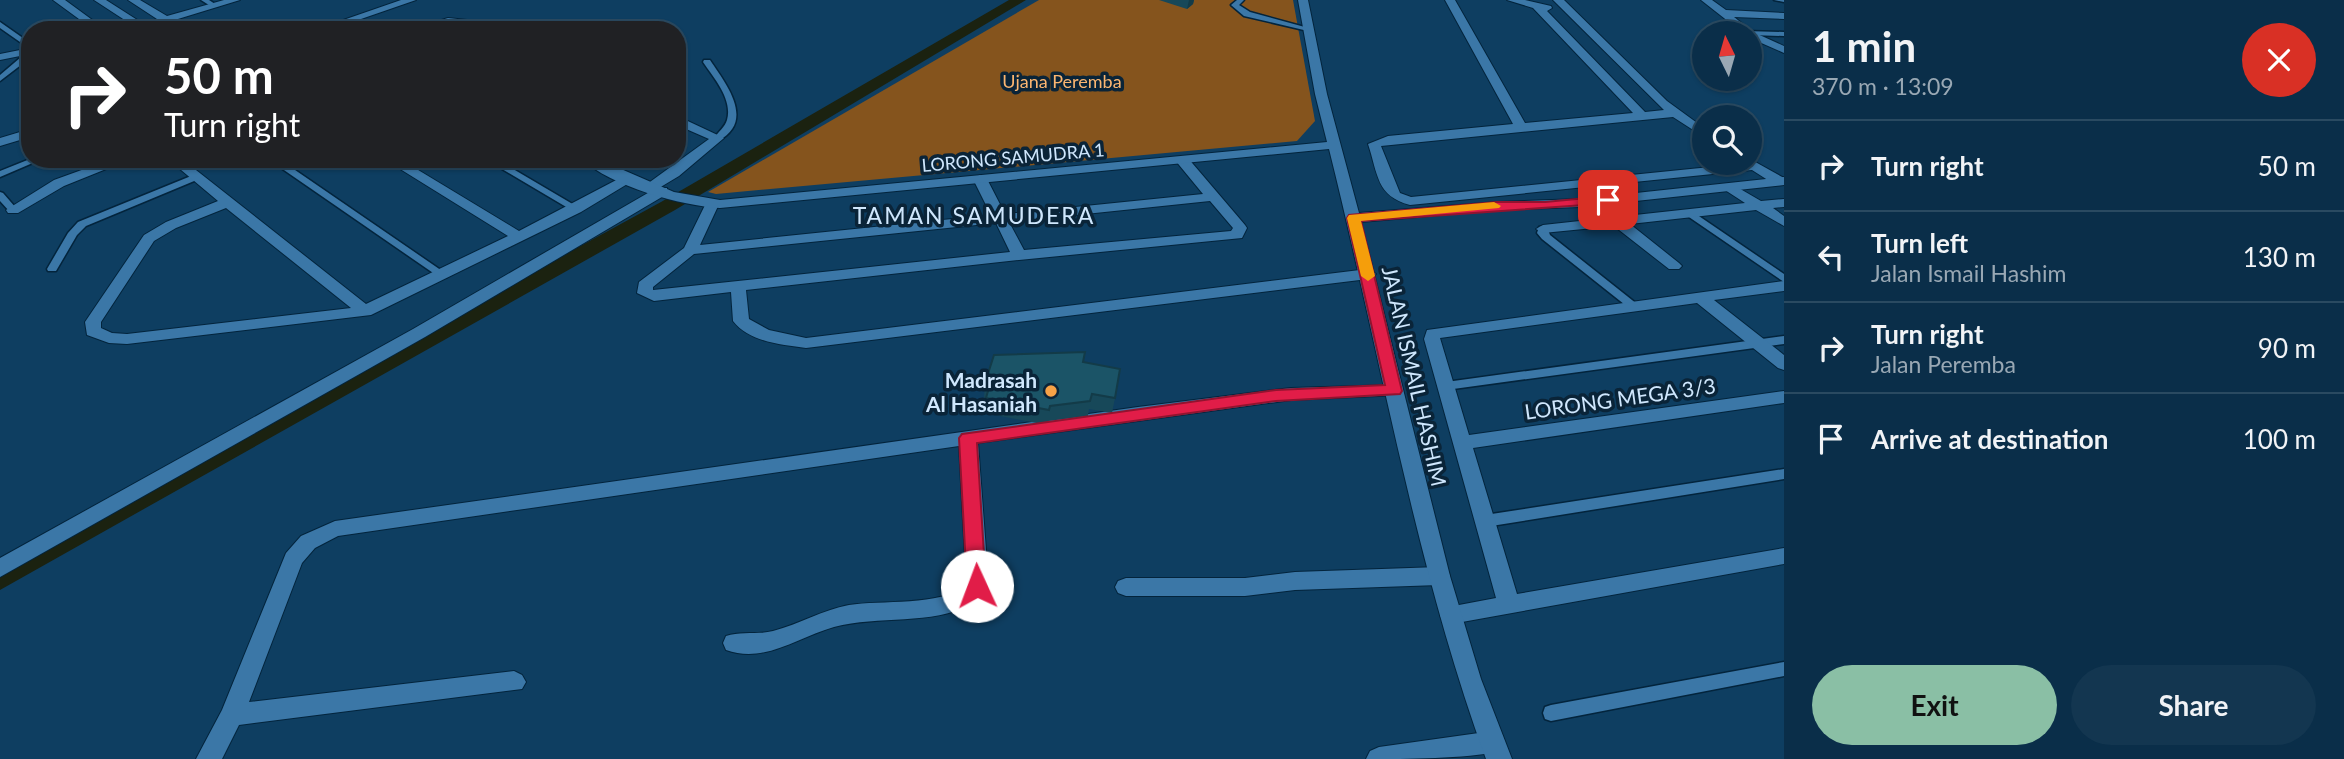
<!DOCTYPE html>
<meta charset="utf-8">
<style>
:root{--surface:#0a2e49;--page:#133650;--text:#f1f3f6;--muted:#99a8b4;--line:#2a4a61;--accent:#8abfa5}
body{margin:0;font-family:Lato,sans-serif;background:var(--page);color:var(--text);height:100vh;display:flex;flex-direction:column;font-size:26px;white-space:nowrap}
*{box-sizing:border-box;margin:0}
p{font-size:23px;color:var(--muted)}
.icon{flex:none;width:38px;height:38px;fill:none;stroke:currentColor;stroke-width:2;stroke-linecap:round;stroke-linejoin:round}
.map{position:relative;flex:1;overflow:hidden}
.sheet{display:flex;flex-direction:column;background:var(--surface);width:560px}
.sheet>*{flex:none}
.top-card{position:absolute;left:21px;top:21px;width:665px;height:147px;border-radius:28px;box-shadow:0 2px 5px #0004,0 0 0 2px var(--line);background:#202124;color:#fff;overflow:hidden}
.needle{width:46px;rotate:355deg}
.controls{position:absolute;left:1692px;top:21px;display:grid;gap:14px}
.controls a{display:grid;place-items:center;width:70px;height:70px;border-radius:50%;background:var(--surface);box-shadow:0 2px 5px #0004,0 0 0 2px var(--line);font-size:35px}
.pin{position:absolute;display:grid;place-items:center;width:60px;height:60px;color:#fff;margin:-30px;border-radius:14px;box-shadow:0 4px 10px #0006}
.me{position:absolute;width:77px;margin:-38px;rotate:358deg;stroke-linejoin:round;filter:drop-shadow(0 0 5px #0008)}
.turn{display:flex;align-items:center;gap:24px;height:147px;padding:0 28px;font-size:32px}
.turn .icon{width:91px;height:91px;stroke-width:2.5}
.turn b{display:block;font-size:49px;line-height:60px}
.round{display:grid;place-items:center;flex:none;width:74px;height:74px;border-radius:37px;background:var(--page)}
.summary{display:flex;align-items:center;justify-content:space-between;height:119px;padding:0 28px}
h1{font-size:42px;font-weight:700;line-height:52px}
.primary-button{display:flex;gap:14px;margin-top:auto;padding:14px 28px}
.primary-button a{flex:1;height:80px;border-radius:42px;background:var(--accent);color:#111;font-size:28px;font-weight:700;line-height:80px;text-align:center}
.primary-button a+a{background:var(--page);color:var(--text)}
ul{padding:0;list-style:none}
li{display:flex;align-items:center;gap:21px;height:91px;padding:0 28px;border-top:2px solid var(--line)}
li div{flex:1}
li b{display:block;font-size:26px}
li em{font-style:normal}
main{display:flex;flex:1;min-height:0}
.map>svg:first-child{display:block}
</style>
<main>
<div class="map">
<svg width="1784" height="759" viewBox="0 0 1784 759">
<rect width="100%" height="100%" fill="#0e3e61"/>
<!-- green -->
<path fill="#85541d" d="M1039,0H1293L1315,121L1297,141L716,194L708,192Z"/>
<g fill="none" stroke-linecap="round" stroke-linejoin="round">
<!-- canal -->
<path fill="#1b2210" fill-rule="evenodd" d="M1009,0H1026L675,210L0,590V563L661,202Z"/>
<defs>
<path id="service" d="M201,0H209L218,6L212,7Z
M1237,0H1244L1239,5L1250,12L1312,29L1308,31L1244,16L1231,5Z
M1774,0H1784V2Z
M0,22L30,43V49L0,28Z
M1745,31L1784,32V36L1750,35V33H1744Z
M27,52H30V58L0,81V75Z
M704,60H710C726,84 756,121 718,141L714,138C718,132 725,127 727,120C733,99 713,77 703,62Z
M30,159H42L0,177V171Z
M268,159H279L448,275L447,277H439Z
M485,159H496L581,209L576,212L573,211Z
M196,174L201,177L199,179L86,226L77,235L56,271H48L47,269L68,233L78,222Z
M0,192L3,193L16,208V212H10L0,201Z
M1690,210L1784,274V282L1686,215L1685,213Z
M1543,226L1547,227L1550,235L1637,304L1639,306L1637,308H1629L1542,239L1537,233L1539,227Z
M1784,336V344L1446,390L1440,386L1446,382Z
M1784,469V479L1485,527L1480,525L1478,521L1480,517L1485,515Z
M1784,662V676L1551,721L1545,719L1543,713L1545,707L1551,705Z"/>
<path id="minor" d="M53,0H65L106,30H94Z
M128,0H140L167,16L224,0H240L142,30H125L157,19Z
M401,0H416L335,28L326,26Z
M1445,0H1455L1525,123L1633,113L1533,8L1507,0H1525L1551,6L1552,8L1547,11L1645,112L1664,110L1553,0H1564L1667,101L1704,128V137L1673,117L1381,146L1400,193L1411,197L1750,163V159L1784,178V184H1774L1752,170L1410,205C1376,196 1378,174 1368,144L1388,136L1513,124Z
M1701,0H1712L1726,10L1784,13V19L1734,17L1753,32L1784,46V53L1750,38V33H1743Z
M448,18L467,20L487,30L448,24L425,30H409Z
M30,48V54L0,60V54Z
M677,116L724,138L679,176L659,188H667V194L425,337L0,577V558L413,329L653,190H645L643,187L709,139L677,125Z
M30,129V137L0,146V138Z
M1182,156L1187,157L1245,225L1247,228L1242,238L1019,260L746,290L749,319L769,330L806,338L1368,269L1376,274L1368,279L806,348C782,345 749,342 733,321L731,292L654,301L637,293L639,282L684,248L707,201H717L719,204L700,245L991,215L973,179L980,175L987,179L1005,214L1203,194L1175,160ZM1210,201L1233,228L1231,231L1024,250L1009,222ZM996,223L1010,252L653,290V287L694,254Z
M112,159H131L64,186L18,213H8L6,210L54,180Z
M168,159H182L366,304L508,236L384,159H400L519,231L622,177L627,176L634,180L581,212L371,315L127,344L109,343L87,335L85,322L144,235L166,222L218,201ZM226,208L351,308L127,334L112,333L101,328V322L154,241L176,228Z
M1730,183L1761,201L1784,199V207L1773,208L1784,216V226L1756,210L1630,224L1679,263L1682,266L1679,269H1669L1614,226L1543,233L1536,229L1543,225L1745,203L1725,190L1723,187Z
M1784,281V291L1714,300L1784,355V370L1778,368L1697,303L1440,338L1469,435L1784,391V403L1473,448L1517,594L1784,548V564L1451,624L1443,622L1440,615L1443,608L1496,598L1424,339L1427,330Z
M1394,385L1400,387L1403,391L1400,395L1291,400L978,443L988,577C986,588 982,599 972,604C931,626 879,615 834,627C798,637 765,664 726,650L723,643L726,636C741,631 758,635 773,631C800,624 822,610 849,605C880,600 942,606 964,586L966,577L959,446L338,536L315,548L302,563L249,702L514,671L522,675L526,682L522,689L239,725L222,759H196L222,710L286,553L301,536L335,521L1138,407L1291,388Z
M1439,567L1447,570L1450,576L1447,582L1439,585L1295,590L1245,596H1126L1118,593L1115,587L1118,581L1126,578H1245L1295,572Z
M1493,731L1502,735L1505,743L1502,751C1462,759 1409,759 1366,759L1370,751L1379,747Z"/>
<path id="tertiary" d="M94,0H106L153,30H140Z
M1298,0H1308L1327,94L1359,213L1497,202L1580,199L1784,177V185L1580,207L1497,210L1361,222L1450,576L1481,679L1512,759H1486C1414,562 1380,352 1329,149L720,208C682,206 610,186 582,159H598L674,192L720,200L1327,142L1315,94Z
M331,23L344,30H313L314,28Z"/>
</defs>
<!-- service casing -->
<use href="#service" stroke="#03243c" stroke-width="3"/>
<!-- minor casing -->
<use href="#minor" stroke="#03243c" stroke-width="2"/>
<!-- tertiary casing -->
<use href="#tertiary" stroke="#03243c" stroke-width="2"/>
<!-- service -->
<use href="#service" fill="#3b77a7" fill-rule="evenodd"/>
<!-- minor -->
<use href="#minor" fill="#3b77a7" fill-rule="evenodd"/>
<!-- tertiary -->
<use href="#tertiary" fill="#3b77a7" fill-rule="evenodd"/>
</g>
<!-- wall -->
<path fill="#174859" d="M1159,0H1194L1193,4L1187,9Z
M1083,362L1115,398L1112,413L1089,409L1088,416L1048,421L1047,425L985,413L986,399L984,398L985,383Z"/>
<!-- shaded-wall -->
<path fill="#133b48" d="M1189,0H1194L1193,4L1187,9Z"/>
<!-- building -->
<path fill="#1b5467" stroke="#133b48" stroke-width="2" d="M1085,352L1083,362L1120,369L1115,398L1092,394L1090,401L1050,406L1049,410L986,398L990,384L985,383L994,355Z"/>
<!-- route -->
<path fill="#e11d48" stroke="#92132f" stroke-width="2" d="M1608,196L1613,198V203L1361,221L1402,391L1400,394L1276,401L977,443L986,586L984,591L977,594L970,591L967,586L959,438L962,434L1276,390L1385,385L1347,218L1349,215L1497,202H1545Z"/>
<!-- slow -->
<path fill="#f59e0b" d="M1494,202L1501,206L1499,208L1361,221L1375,276L1368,281L1361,276L1347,218L1349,215Z"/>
<!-- markers -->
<circle fill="#f6a247" stroke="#0a2438" stroke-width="2.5" cx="1051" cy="391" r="7"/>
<g text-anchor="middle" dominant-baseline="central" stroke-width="7" stroke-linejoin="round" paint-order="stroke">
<!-- far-park labels -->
<g font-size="18" fill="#fbb671" stroke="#0a2438">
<text x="1062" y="81">Ujana Peremba</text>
</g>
<!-- far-street labels -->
<g font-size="18" fill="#cfe7fd" stroke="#0a2438">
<text transform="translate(1013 157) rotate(-5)">LORONG SAMUDRA 1</text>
</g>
<!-- street labels -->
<g font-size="21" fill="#cfe7fd" stroke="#0a2438">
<text transform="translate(1415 376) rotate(77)">JALAN ISMAIL HASHIM</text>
<text transform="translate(1620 398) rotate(-8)">LORONG MEGA 3/3</text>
</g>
<!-- poi labels -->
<g font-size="21" font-weight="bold" fill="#cfe7fd" stroke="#0a2438" text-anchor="end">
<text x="1037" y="379">Madrasah<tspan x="1037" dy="24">Al Hasaniah</tspan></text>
</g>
<!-- neighbourhood labels -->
<g font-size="23" letter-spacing="2" fill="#cfe7fd" stroke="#0a2438">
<text x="974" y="215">TAMAN SAMUDERA</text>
</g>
</g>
</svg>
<div class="controls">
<a><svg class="needle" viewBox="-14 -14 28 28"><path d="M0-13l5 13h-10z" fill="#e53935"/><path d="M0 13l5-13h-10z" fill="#99a8b4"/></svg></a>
<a><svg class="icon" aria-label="search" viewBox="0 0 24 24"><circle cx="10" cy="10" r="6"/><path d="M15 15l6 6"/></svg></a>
</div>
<div class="pin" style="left:1608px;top:200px;background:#d93025"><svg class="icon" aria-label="arrive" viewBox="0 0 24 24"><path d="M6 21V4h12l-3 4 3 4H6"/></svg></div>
<svg class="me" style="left:977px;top:586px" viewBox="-20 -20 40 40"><circle r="19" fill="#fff"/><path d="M0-13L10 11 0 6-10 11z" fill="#e11d48"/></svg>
<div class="top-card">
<div class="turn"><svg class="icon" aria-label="right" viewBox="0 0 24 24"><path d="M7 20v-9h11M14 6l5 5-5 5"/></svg><div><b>50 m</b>Turn right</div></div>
</div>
</div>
<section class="sheet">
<div class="summary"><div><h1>1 min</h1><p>370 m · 13:09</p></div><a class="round" style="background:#d93025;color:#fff"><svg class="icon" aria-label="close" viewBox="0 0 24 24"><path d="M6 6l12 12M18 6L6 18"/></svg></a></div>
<ul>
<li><svg class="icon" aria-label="right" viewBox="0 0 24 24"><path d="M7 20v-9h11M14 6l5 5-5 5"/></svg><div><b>Turn right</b></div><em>50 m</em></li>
<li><svg class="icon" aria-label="left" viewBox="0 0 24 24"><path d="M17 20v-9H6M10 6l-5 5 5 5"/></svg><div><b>Turn left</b><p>Jalan Ismail Hashim</p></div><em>130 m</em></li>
<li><svg class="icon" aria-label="right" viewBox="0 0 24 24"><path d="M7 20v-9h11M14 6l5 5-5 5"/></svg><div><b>Turn right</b><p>Jalan Peremba</p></div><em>90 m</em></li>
<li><svg class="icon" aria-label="arrive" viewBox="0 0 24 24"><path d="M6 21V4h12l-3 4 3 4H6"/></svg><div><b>Arrive at destination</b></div><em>100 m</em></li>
</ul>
<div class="primary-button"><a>Exit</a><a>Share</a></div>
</section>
</main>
